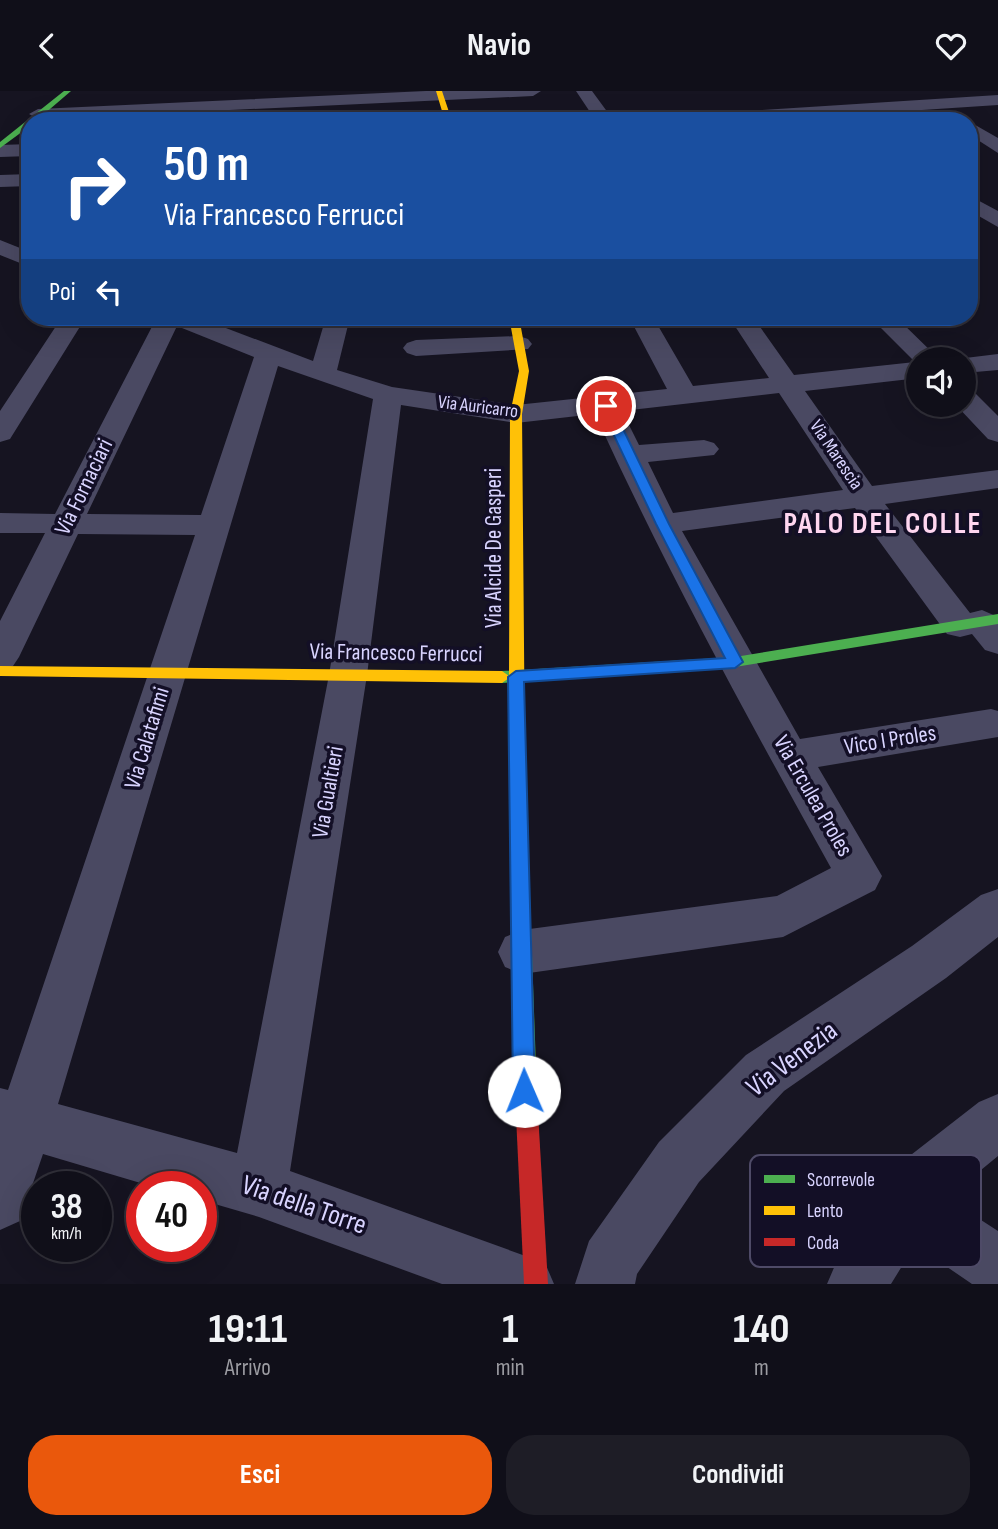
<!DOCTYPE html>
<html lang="it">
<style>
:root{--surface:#100f19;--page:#1e1d26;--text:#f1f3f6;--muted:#9c9ca2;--line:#302f38;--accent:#ea580c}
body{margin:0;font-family:"Sofia Sans Condensed",sans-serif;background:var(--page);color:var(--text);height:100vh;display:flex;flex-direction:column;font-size:26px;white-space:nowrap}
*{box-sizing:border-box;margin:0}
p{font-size:23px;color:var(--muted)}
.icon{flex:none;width:38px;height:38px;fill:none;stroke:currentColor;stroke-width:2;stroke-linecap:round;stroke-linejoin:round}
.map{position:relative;height:1193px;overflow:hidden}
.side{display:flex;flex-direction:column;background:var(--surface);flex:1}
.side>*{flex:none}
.banner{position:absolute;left:21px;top:21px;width:957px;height:214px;border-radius:28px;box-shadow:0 7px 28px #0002,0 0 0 2px var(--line);background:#1a4fa0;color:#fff;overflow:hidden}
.fabs{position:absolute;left:906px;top:256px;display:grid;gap:14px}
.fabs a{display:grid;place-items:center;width:70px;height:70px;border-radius:50%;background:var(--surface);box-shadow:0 7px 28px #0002,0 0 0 2px var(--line);font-size:35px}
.speed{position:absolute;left:21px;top:1080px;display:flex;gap:14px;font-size:35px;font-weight:700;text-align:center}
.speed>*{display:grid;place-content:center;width:91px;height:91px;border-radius:50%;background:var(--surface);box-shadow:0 7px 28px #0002,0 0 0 2px var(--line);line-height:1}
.speed small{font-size:18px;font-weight:400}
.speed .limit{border:10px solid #d22;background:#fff;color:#111}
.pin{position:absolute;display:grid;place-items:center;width:60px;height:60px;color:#fff;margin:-30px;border:4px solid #fff;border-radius:50%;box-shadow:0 2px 7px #0007}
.me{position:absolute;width:77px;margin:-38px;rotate:359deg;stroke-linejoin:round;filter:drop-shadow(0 0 5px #0008)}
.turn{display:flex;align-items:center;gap:24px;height:147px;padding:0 28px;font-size:32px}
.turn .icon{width:91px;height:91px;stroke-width:2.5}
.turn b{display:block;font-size:49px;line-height:60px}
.then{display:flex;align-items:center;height:66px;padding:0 28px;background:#0003;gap:14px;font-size:26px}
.eta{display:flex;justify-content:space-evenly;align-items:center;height:119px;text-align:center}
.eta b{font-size:42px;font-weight:700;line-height:49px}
.action{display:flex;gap:14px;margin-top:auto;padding:14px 28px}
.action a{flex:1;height:80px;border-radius:28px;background:var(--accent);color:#fff;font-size:28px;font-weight:700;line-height:80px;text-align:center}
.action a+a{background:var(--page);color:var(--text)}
header{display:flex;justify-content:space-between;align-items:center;height:91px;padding:0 28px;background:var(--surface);font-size:32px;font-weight:700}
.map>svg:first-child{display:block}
</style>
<header><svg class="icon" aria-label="back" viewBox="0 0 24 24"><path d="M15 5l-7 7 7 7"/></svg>Navio<svg class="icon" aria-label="heart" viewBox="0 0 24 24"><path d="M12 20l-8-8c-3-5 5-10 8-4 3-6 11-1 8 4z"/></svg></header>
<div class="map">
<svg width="998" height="1193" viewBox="0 0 998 1193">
<rect width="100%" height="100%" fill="#161421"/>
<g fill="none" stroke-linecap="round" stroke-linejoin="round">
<!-- street -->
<path fill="#4a4962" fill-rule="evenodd" d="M426,0H541L533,5L38,28L29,23L38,18Z
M576,0H592L614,30H596Z
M998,4V14L753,30H658L667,25Z
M970,31L998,47V62L970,44Z
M30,53V65L0,66V54Z
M30,83V95L0,96V84Z
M970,105L998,120V136L970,120Z
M0,149L30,161V176L0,164Z
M62,226H86L10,348L0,351V320Z
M157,226H197L313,270L326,226H350L337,279L392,296L516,314L667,298L629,226H653L693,295L769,287L729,226H753L794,284L915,271L870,226H896L939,268H919V287L805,300L872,395L998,379V397L885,413L970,522L982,519L998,526V563L985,559L972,543L960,546L947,543L855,417L682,440L800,648L991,618L998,620V646L818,676L882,785L875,799L783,846L522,883L505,876L498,861L505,846L522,839L777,805L831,777C748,628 666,478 595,323L516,332L401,314L367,584L290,1080L545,1172L554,1193H442L259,1126L201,1109V1096H154L43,1063L20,1130L0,1139V997L8,999L195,444L78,443L19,566L13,575L0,579V530L45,442H0V422L55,423ZM177,235L254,266L201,424L87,423ZM278,275L373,308L329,584L237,1062L58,1013ZM779,302L843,399L673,422L648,371L714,364L719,358L714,352L704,349L639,354L622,320Z
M404,226H514L511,231L502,233L414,236L405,234L402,229Z
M519,245L528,248L532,253L528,258L416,265L407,262L403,257L407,252L416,249Z
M998,263V279L964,282V268H957Z
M964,299L974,301L998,325V351L988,348L955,313H964Z
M998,798V846L946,887L784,1000L699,1091L637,1183L635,1193H575L589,1150L659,1051L746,964L912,855L981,804Z
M998,1003V1065L947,1107L998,1140V1193H972L915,1154L891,1193H827L836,1172L898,1074L979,1011Z"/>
<!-- fast -->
<path fill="#4caf50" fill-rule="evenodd" d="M64,0H71L36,30H30V35L0,57V51Z
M998,523V533L735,576L502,592L494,586L502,580L735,566Z
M517,662L523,663L525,668L537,1004L534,1012L526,1015L518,1012L515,1004L509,668L511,663Z"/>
<!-- slow -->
<path fill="#ffc107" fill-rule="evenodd" d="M436,0H442L452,30H445Z
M509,226H519L529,280L522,323L525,668L523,673H511L509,668V587L502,592L0,585V575L502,580L509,585L510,323L519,280Z"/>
<!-- jam -->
<path fill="#c62828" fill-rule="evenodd" d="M526,993L534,996L537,1004L548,1193H524L515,1004L518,996Z"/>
</g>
<!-- route -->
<path fill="#1a73e8" stroke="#114b97" stroke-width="2" d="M606,311L612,315L669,433L743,571L735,577L524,591L535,1000L532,1007L524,1011L516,1007L513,1000L508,586L516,580L725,567L656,433L600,315Z"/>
<g text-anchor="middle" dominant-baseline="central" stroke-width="7" stroke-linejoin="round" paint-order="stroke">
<!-- far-street labels -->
<g font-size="19" fill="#d9d4ff" stroke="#130f26">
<text transform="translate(478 316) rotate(7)">Via Auricarro</text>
<text transform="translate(836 364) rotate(56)">Via Marescia</text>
</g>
<!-- street labels -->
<g font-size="23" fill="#d9d4ff" stroke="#130f26">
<text transform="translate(84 396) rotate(-64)">Via Fornaciari</text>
<text transform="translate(494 457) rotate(-90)">Via Alcide De Gasperi</text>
<text transform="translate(396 562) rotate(1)">Via Francesco Ferrucci</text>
<text transform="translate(147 647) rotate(-73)">Via Calatafimi</text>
<text transform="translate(890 649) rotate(-9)">Vico I Proles</text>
<text transform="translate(328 701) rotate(-80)">Via Gualtieri</text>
<text transform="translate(813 705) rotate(60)">Via Erculea Proles</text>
</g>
<!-- near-street labels -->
<g font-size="28" fill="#d9d4ff" stroke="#130f26">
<text transform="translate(792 968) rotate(-37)">Via Venezia</text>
<text transform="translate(304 1114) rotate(19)">Via della Torre</text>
</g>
<!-- district labels -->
<g font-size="30" font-weight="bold" letter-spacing="2" fill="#ffd6f0" stroke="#130f26">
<text x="883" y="433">PALO DEL COLLE</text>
</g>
</g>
<!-- legend -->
<rect x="750" y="1064" width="231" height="112" rx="10" fill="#130f26" stroke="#4e4a67" stroke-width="2"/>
<rect x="764" y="1084" width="31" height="8" fill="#4caf50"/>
<rect x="764" y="1115" width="31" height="9" fill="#ffc107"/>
<rect x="764" y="1147" width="31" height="8" fill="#c62828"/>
<g font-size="19" fill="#d9d4ff">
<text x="807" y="1095">Scorrevole</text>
<text x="807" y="1126">Lento</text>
<text x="807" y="1158">Coda</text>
</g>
</svg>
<div class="fabs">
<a><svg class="icon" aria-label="sound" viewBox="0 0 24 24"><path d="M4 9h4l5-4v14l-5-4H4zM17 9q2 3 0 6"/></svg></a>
</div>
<div class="speed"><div>38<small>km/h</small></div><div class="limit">40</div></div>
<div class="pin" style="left:606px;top:315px;background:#d93025"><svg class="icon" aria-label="arrive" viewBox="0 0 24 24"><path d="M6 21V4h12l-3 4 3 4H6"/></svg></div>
<svg class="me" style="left:524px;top:1000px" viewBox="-20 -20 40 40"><circle r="19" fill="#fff"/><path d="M0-13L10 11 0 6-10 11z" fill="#1a73e8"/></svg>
<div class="banner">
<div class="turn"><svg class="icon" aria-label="right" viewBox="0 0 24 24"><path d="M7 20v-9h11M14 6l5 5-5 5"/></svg><div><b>50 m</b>Via Francesco Ferrucci</div></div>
<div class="then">Poi<svg class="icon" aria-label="left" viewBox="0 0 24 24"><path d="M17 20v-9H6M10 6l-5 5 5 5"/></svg></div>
</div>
</div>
<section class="side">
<div class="eta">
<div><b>19:11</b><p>Arrivo</p></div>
<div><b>1</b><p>min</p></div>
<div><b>140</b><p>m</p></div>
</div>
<div class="action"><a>Esci</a><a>Condividi</a></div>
</section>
